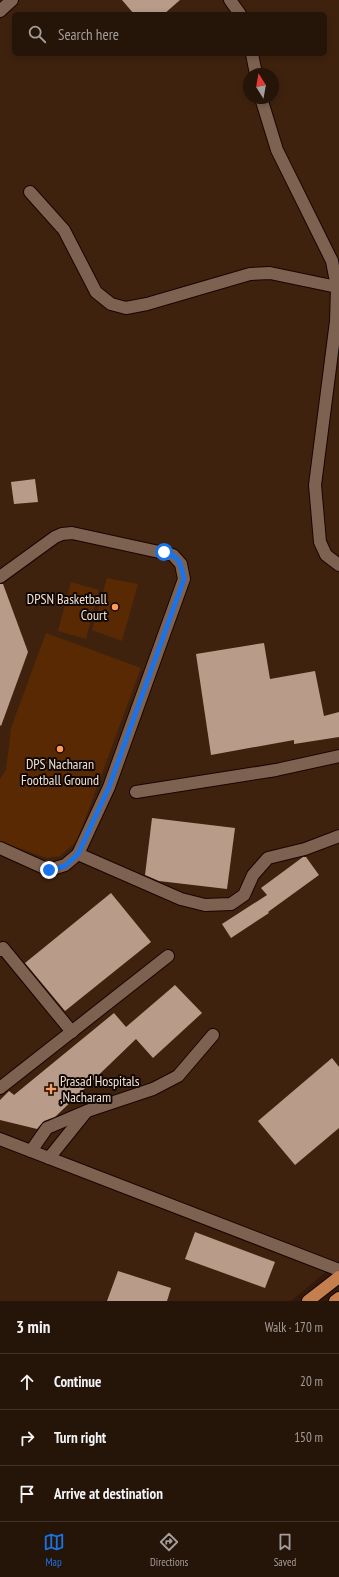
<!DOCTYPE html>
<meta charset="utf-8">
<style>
body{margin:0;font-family:"PT Sans Narrow",sans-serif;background:#2d1d12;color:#f1f3f6}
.compass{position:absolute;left:243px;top:68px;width:36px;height:36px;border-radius:50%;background:#251408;box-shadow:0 2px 6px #0003;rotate:349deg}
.stop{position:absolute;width:12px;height:12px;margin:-9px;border:3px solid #1a73e8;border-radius:50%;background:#fff}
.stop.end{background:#1a73e8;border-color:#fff;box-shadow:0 1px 4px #0008}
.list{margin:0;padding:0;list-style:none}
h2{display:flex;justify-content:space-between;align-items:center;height:52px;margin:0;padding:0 16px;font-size:17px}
h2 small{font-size:13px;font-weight:400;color:#a39e9c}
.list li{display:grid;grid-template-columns:26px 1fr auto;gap:12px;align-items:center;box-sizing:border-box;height:56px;padding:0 16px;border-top:1px solid #423329}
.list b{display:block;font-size:15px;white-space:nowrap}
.list em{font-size:13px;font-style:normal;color:#a39e9c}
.icon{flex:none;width:22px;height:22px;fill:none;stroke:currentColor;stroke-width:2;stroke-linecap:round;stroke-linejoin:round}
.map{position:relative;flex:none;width:339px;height:1301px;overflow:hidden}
.search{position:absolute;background:#251408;box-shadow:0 2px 6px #0003;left:12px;right:12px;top:12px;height:44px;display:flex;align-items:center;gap:10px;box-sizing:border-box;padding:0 14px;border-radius:6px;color:#a39e9c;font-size:15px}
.sheet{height:220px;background:#251408}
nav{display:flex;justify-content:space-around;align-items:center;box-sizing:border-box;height:56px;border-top:1px solid #423329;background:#251408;font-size:11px;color:#a39e9c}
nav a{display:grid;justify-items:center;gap:2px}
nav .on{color:#1a73e8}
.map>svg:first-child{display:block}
.built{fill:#3f220e;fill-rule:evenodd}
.green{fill:#582902}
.building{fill:#b99b89}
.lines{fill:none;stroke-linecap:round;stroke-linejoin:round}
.minor-casing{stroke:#180500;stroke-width:14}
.major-casing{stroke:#180500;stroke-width:14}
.minor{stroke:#7e6251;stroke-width:12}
.major{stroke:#c57e4e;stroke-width:12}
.route{stroke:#1a73e8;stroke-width:5}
.poi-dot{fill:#fe9b58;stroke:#120803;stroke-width:1.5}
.labels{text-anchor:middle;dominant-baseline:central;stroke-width:4;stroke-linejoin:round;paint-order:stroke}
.poi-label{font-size:14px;fill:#f2e2d8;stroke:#120803;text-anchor:end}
</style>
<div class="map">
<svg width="339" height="1301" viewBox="0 0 339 1301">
<rect width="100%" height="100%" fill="#311a0b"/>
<path class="built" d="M0,0H339V1261L291,1301H0ZM14,14H325V54H14ZM249,74H273V98H249Z"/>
<g class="green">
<polygon points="107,578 138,584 122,641 92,630"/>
<polygon points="71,582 99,590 86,639 58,631"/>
<polygon points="46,633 141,668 77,841 60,856 47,858 0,842 0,779 6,770 11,728"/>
</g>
<g class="building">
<polygon points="122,0 180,0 164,14 134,14"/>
<polygon points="35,479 38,502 14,504 11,482"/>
<polygon points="0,584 3,584 28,652 1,726 0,725"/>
<polygon points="264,643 270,679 315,671 324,716 339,712 339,737 294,744 294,740 211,755 196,654"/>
<polygon points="152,818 235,828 227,889 159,881 145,875"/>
<polygon points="303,857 306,857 319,875 268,912 269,913 231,938 222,924 267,895 261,888"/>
<polygon points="111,893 151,942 65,1011 25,963"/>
<polygon points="175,985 202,1013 153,1058 136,1039 55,1117 44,1121 37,1129 0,1120 0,1100 9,1091 14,1095 114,1013 126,1027"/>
<polygon points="332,1058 339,1067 339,1128 295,1165 258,1121"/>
<polygon points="195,1232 275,1262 265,1288 185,1259"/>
<polygon points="118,1271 171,1288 167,1301 107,1301"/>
</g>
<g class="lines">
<defs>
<g id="minor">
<polyline points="230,0 240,14"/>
<polyline points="0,11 12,0"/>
<polyline points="252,54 256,74"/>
<polyline points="261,98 277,150 332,261 337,287 336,321 315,485 320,542 326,555 339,565"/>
<polyline points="30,192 64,230 96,292 111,304 126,308 147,304 250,274 270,273 337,287"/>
<polyline points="0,577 55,537 62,534 72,533 173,555 181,564 184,579 109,787 78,854 65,865 49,870 0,848"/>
<polyline points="136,792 276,770 339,756"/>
<polyline points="78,854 181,899 205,905 231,904 244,895 253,875 268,858 305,849 339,836"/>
<polyline points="0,950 3,948 72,1032"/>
<polyline points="0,1088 168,956"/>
<polyline points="0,1139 339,1270"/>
<polyline points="31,1151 47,1128 87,1111 153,1089 178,1076 213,1035"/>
<polyline points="49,1158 86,1112"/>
</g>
<g id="major">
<polyline points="308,1301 339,1277"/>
<polyline points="335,1301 339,1298"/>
</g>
</defs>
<use href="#minor" class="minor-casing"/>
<use href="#major" class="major-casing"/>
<use href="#minor" class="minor"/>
<use href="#major" class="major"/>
</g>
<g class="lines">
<path class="route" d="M49,870L65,866L78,854L109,787L184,579C181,563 180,557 164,552"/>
</g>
<g class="poi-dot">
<circle cx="115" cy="607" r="4"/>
<circle cx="60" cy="749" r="4"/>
<path d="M49 1083h4v4h4v4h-4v4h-4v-4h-4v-4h4z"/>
</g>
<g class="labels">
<g class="poi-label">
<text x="107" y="599">DPSN Basketball<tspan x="107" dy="16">Court</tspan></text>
<text x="60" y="764" text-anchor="middle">DPS Nacharan<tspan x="60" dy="16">Football Ground</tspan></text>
<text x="60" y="1081" text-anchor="start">Prasad Hospitals<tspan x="60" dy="16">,Nacharam</tspan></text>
</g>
</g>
</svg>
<svg class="compass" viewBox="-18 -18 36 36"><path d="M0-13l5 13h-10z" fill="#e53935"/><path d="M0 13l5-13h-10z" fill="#a39e9c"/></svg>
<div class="stop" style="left:164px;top:552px"></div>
<div class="stop end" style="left:49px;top:870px"></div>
<div class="search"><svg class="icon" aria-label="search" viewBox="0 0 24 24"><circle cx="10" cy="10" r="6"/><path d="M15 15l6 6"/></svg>Search here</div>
</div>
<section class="sheet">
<h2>3 min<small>Walk · 170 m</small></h2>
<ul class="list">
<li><svg class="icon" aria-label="ahead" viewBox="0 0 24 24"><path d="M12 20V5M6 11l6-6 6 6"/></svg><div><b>Continue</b></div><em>20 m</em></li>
<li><svg class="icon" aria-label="right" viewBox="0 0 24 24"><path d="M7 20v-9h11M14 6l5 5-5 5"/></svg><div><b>Turn right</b></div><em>150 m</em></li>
<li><svg class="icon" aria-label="arrive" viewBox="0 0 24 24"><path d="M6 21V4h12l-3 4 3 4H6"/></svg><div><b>Arrive at destination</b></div></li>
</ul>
</section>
<nav>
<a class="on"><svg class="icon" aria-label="map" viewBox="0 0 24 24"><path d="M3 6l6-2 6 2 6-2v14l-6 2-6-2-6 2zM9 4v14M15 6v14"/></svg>Map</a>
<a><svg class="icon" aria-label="directions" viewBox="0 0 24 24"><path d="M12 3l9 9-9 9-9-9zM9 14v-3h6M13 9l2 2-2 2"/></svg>Directions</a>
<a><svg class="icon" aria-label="saved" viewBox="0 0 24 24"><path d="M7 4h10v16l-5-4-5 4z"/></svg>Saved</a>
</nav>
